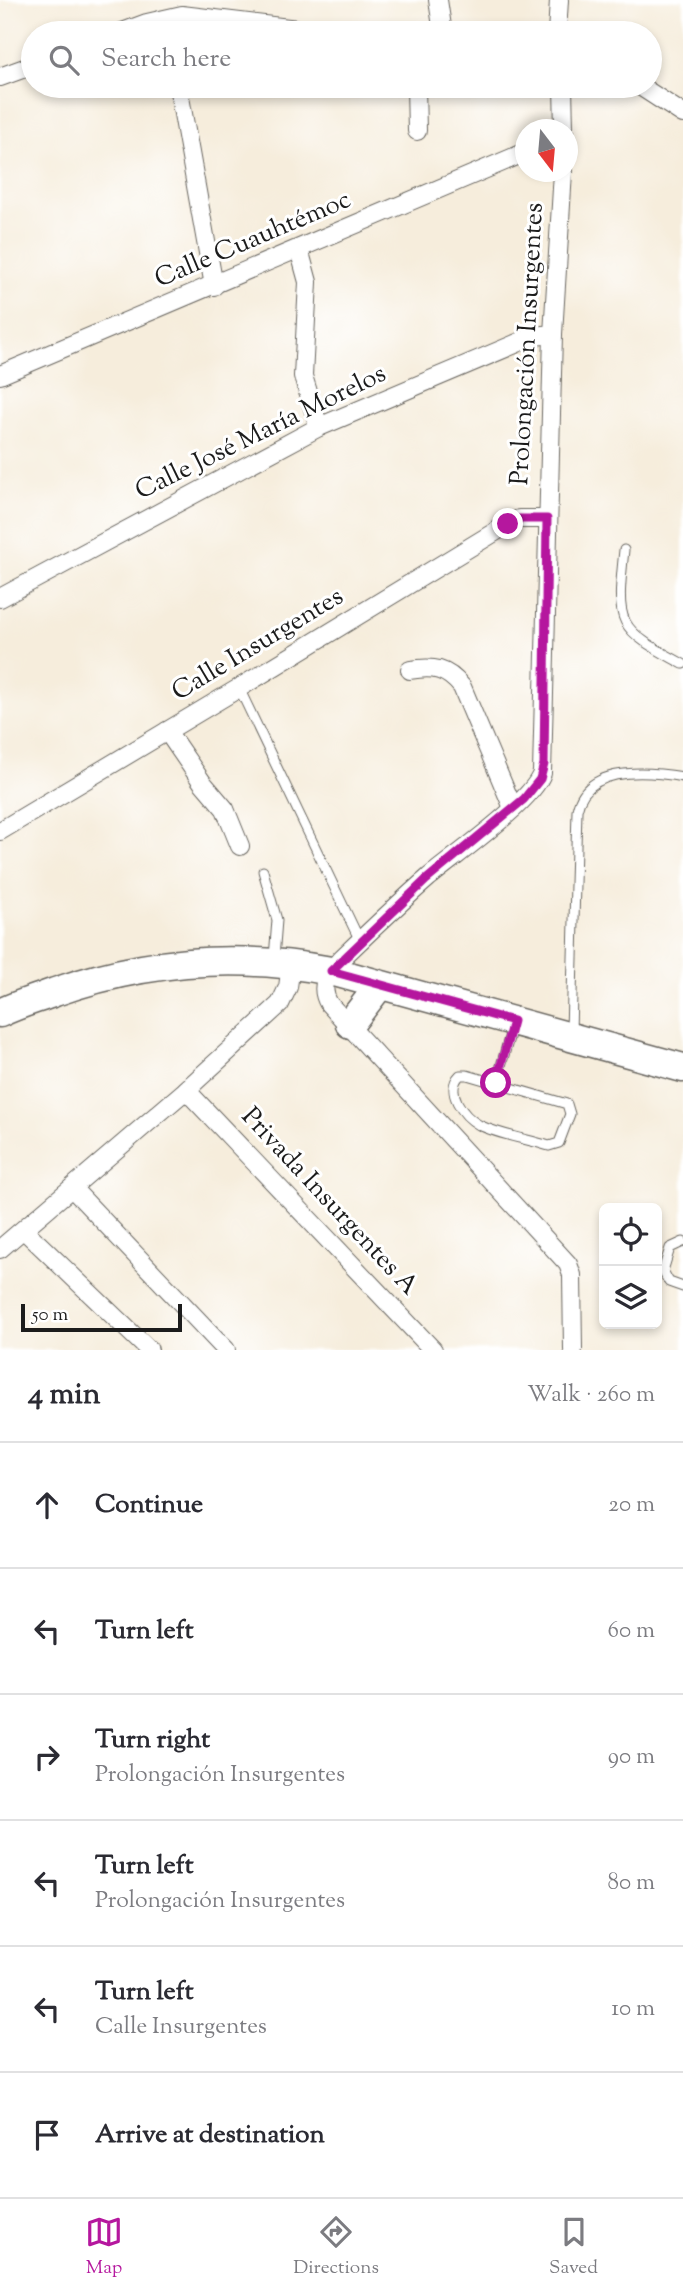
<!DOCTYPE html>
<meta charset="utf-8">
<style>
body{margin:0;font-family:"Sorts Mill Goudy",serif;background:#f2f2f3;color:#2b2b33}
.controls{position:absolute;right:21px;bottom:21px;display:grid;overflow:hidden;border-radius:10px;box-shadow:0 4px 10px #0003}
.controls button{width:63px;height:63px;display:grid;place-items:center;padding:0;border:0;border-bottom:2px solid #e1e1e2;background:#fff;color:#2b2b33;font:35px sans-serif}
.compass{position:absolute;left:515px;top:119px;width:63px;height:63px;border-radius:50%;background:#fff;box-shadow:0 4px 10px #0003;rotate:164deg}
.scale{position:absolute;left:21px;bottom:18px;width:161px;box-sizing:border-box;padding-left:7px;border:4px solid #1c1c1c;border-top:0;font-size:19px;line-height:24px;white-space:nowrap;color:#1c1c1c;-webkit-text-stroke:5px #fff;paint-order:stroke}
.stop{position:absolute;width:21px;height:21px;margin:-16px;border:5px solid #b5179e;border-radius:50%;background:#fff}
.stop.end{background:#b5179e;border-color:#fff;box-shadow:0 2px 7px #0008}
.list{margin:0;padding:0;list-style:none}
h2{display:flex;justify-content:space-between;align-items:center;height:91px;margin:0;padding:0 28px;font-size:30px}
h2 small{font-size:23px;font-weight:400;color:#7c7c81}
.list li{display:grid;grid-template-columns:46px 1fr auto;gap:21px;align-items:center;box-sizing:border-box;height:126px;padding:0 28px;border-top:2px solid #e1e1e2}
.list b{display:block;font-size:26px;white-space:nowrap}
.list p{margin:0;font-size:23px;white-space:nowrap;color:#7c7c81}
.list em{font-size:23px;font-style:normal;color:#7c7c81}
.icon{flex:none;width:38px;height:38px;fill:none;stroke:currentColor;stroke-width:2;stroke-linecap:round;stroke-linejoin:round}
.map{position:relative;flex:none;width:683px;height:1350px;overflow:hidden}
.search{position:absolute;background:#fff;box-shadow:0 4px 10px #0003;left:21px;right:21px;top:21px;height:77px;display:flex;align-items:center;gap:18px;box-sizing:border-box;padding:0 24px;border-radius:38px;color:#7c7c81;font-size:26px}
.sheet{height:847px;background:#fff}
nav{display:flex;justify-content:space-around;align-items:center;box-sizing:border-box;height:98px;border-top:2px solid #e1e1e2;background:#fff;font-size:19px;color:#7c7c81}
nav a{display:grid;justify-items:center;gap:4px}
nav .on{color:#b5179e}
.map>svg:first-child{display:block}
.lines{fill:none;stroke-linecap:round;stroke-linejoin:round}
.service-casing{stroke:#68655f;stroke-width:11}
.minor-casing{stroke:#68655f;stroke-width:20}
.primary-casing{stroke:#68655f;stroke-width:31}
.service{stroke:#fff;stroke-width:9}
.minor{stroke:#fff;stroke-width:18}
.primary{stroke:#fff;stroke-width:28}
.route{stroke:#b5179e;stroke-width:9}
.labels{text-anchor:middle;dominant-baseline:central;stroke-width:6;stroke-linejoin:round;paint-order:stroke}
.street-label{font-size:26px;fill:#1c1c1c;stroke:#fff}
</style>
<div class="map">
<svg width="683" height="1350" viewBox="0 0 683 1350">
<rect width="100%" height="100%" fill="#fff"/>
<filter id="ink" filterUnits="userSpaceOnUse"><feTurbulence type="fractalNoise" baseFrequency=".0143" numOctaves="2"/><feDisplacementMap in="SourceGraphic" scale="14" xChannelSelector="R" yChannelSelector="G"/><feConvolveMatrix kernelMatrix="1 2 1 2 8 2 1 2 1" color-interpolation-filters="sRGB"/></filter>
<filter id="wash" filterUnits="userSpaceOnUse"><feTurbulence type="fractalNoise" baseFrequency=".00686" numOctaves="4" result="noise"/><feDisplacementMap in="SourceGraphic" scale="28" xChannelSelector="R" yChannelSelector="G"/><feGaussianBlur stdDeviation="1.57" result="paint"/><feColorMatrix in="noise" values="0 0 0 0 0 0 0 0 0 0 0 0 0 0 0 0 0 1.4 0 .05"/><feComposite in="paint" operator="in"/></filter>
<g filter="url(#wash)">
<rect width="100%" height="100%" fill="#f6eddc"/>
</g>
<g filter="url(#ink)">
<g class="lines">
<defs>
<g id="service">
<path d="M624,550C616,625 616,628 683,664"/>
<polyline points="239,688 360,941"/>
<polyline points="263,871 277,920 274,958"/>
<path d="M571,1032L577,810C586,765 648,771 683,777"/>
<path d="M460,1075H467L567,1104L570,1114L559,1143L549,1146C527,1139 500,1135 479,1125C463,1116 444,1091 460,1075Z"/>
<polyline points="496,1083 513,1024"/>
<polyline points="683,1242 670,1248 663,1271 669,1282 683,1287"/>
</g>
<g id="minor">
<polyline points="438,0 443,33"/>
<polyline points="120,33 147,23 182,15 331,33"/>
<polyline points="557,33 559,0"/>
<polyline points="0,77 33,65"/>
<polyline points="178,86 214,286"/>
<polyline points="416,86 417,131"/>
<polyline points="563,86 564,130"/>
<polyline points="640,86 683,114"/>
<path d="M563,172L553,334L542,773C532,802 454,856 428,878C398,904 369,932 341,959C328,974 318,985 329,1004L568,1264L572,1275L573,1350"/>
<polyline points="299,249 308,282 303,376 319,427"/>
<polyline points="0,375 526,152"/>
<polyline points="0,598 319,427 534,336 553,334"/>
<path d="M410,670C433,666 447,668 462,687L513,808"/>
<polyline points="167,731 202,782 225,809 240,846"/>
<polyline points="0,831 239,688 508,524 519,519 547,519"/>
<polyline points="186,1090 433,1350"/>
<polyline points="72,1188 226,1350"/>
<polyline points="24,1230 149,1350"/>
<polyline points="0,1249 186,1090 280,1004 288,987 291,965"/>
</g>
<g id="primary">
<path d="M0,1013C18,1004 37,999 55,992C145,960 237,953 331,971L683,1068"/>
<polyline points="350,1024 380,985"/>
</g>
</defs>
<use href="#service" class="service-casing"/>
<use href="#minor" class="minor-casing"/>
<use href="#primary" class="primary-casing"/>
<use href="#service" class="service"/>
<use href="#minor" class="minor"/>
<use href="#primary" class="primary"/>
</g>
</g>
<g class="lines" filter="url(#ink)">
<polyline class="route" points="496,1083 513,1021 331,971 426,880 524,799 540,779 544,764 547,519 519,519 508,524"/>
</g>
<g class="labels">
<g class="street-label">
<text transform="translate(253 240) rotate(-23)">Calle Cuauhtémoc</text>
<text transform="translate(528 344) rotate(-87)">Prolongación Insurgentes</text>
<text transform="translate(261 433) rotate(-26)">Calle José María Morelos</text>
<text transform="translate(258 645) rotate(-31)">Calle Insurgentes</text>
<text transform="translate(329 1202) rotate(47)">Privada Insurgentes A</text>
</g>
</g>
</svg>
<div class="controls">
<button><svg class="icon" aria-label="locate" viewBox="0 0 24 24"><circle cx="12" cy="12" r="6"/><path d="M12 2v4M12 18v4M2 12h4M18 12h4"/></svg></button>
<button><svg class="icon" aria-label="layers" viewBox="0 0 24 24"><path d="M12 4l9 5-9 5-9-5zM3 14l9 5 9-5"/></svg></button>
</div>
<svg class="compass" viewBox="-18 -18 36 36"><path d="M0-13l5 13h-10z" fill="#e53935"/><path d="M0 13l5-13h-10z" fill="#7c7c81"/></svg>
<div class="scale">50 m</div>
<div class="stop" style="left:496px;top:1083px"></div>
<div class="stop end" style="left:508px;top:524px"></div>
<div class="search"><svg class="icon" aria-label="search" viewBox="0 0 24 24"><circle cx="10" cy="10" r="6"/><path d="M15 15l6 6"/></svg>Search here</div>
</div>
<section class="sheet">
<h2>4 min<small>Walk · 260 m</small></h2>
<ul class="list">
<li><svg class="icon" aria-label="ahead" viewBox="0 0 24 24"><path d="M12 20V5M6 11l6-6 6 6"/></svg><div><b>Continue</b></div><em>20 m</em></li>
<li><svg class="icon" aria-label="left" viewBox="0 0 24 24"><path d="M17 20v-9H6M10 6l-5 5 5 5"/></svg><div><b>Turn left</b></div><em>60 m</em></li>
<li><svg class="icon" aria-label="right" viewBox="0 0 24 24"><path d="M7 20v-9h11M14 6l5 5-5 5"/></svg><div><b>Turn right</b><p>Prolongación Insurgentes</p></div><em>90 m</em></li>
<li><svg class="icon" aria-label="left" viewBox="0 0 24 24"><path d="M17 20v-9H6M10 6l-5 5 5 5"/></svg><div><b>Turn left</b><p>Prolongación Insurgentes</p></div><em>80 m</em></li>
<li><svg class="icon" aria-label="left" viewBox="0 0 24 24"><path d="M17 20v-9H6M10 6l-5 5 5 5"/></svg><div><b>Turn left</b><p>Calle Insurgentes</p></div><em>10 m</em></li>
<li><svg class="icon" aria-label="arrive" viewBox="0 0 24 24"><path d="M6 21V4h12l-3 4 3 4H6"/></svg><div><b>Arrive at destination</b></div></li>
</ul>
</section>
<nav>
<a class="on"><svg class="icon" aria-label="map" viewBox="0 0 24 24"><path d="M3 6l6-2 6 2 6-2v14l-6 2-6-2-6 2zM9 4v14M15 6v14"/></svg>Map</a>
<a><svg class="icon" aria-label="directions" viewBox="0 0 24 24"><path d="M12 3l9 9-9 9-9-9zM9 14v-3h6M13 9l2 2-2 2"/></svg>Directions</a>
<a><svg class="icon" aria-label="saved" viewBox="0 0 24 24"><path d="M7 4h10v16l-5-4-5 4z"/></svg>Saved</a>
</nav>
